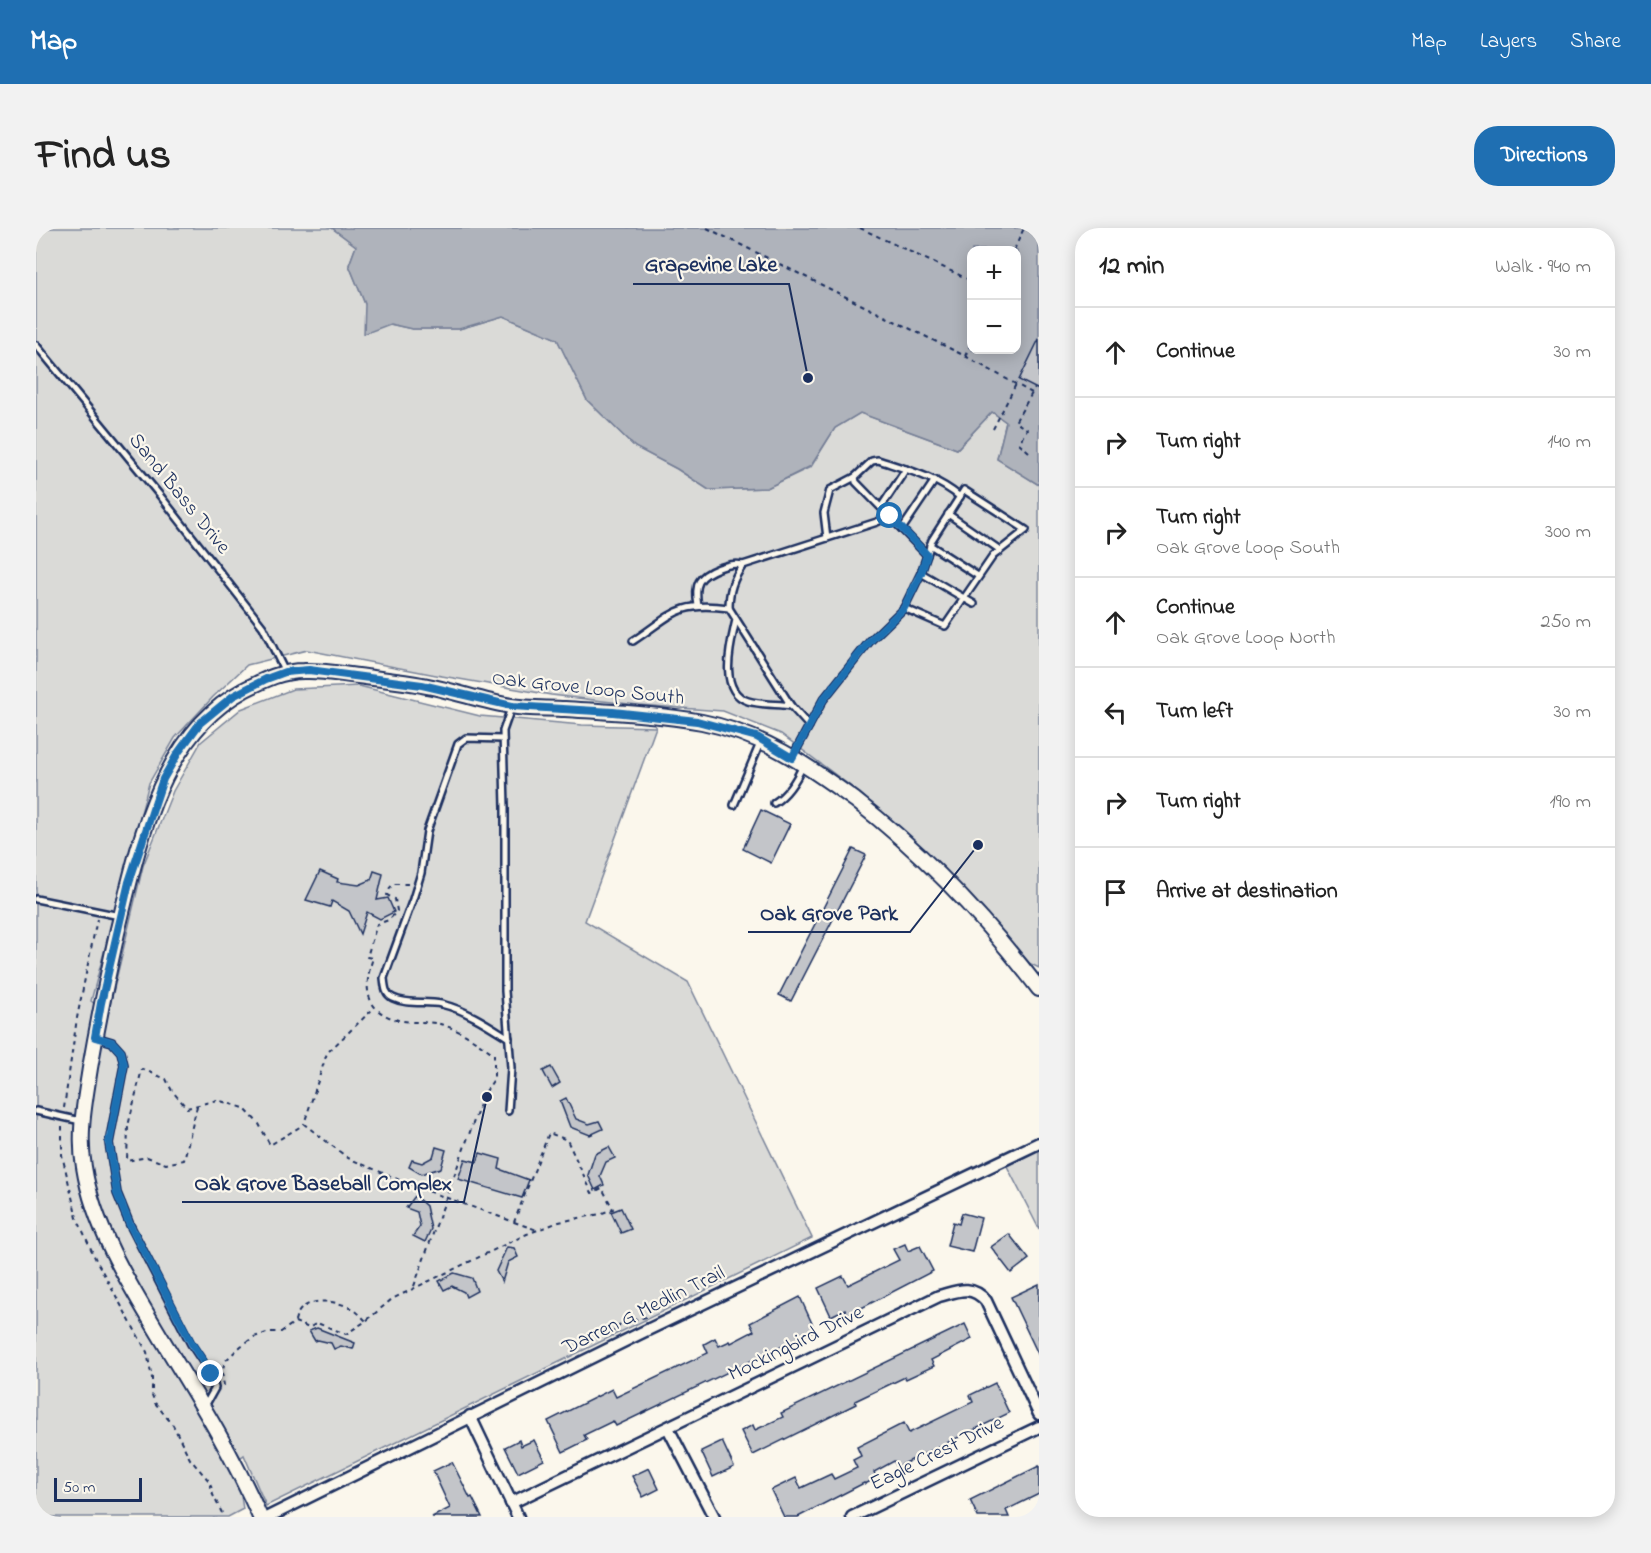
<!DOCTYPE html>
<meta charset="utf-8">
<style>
body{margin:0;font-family:"Indie Flower",sans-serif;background:#f2f2f2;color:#222}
.controls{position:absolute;right:18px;top:18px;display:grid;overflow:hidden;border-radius:12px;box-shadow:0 3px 15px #0003}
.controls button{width:54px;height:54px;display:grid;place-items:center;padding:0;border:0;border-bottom:2px solid #e0e0e0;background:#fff;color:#222;font:30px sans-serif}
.scale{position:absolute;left:18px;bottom:15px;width:88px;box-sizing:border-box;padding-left:6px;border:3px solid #1b2f5e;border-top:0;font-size:16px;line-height:21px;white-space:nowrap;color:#1b2f5e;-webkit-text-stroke:4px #fbf7ec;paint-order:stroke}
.stop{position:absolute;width:18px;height:18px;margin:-14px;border:4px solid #1f6fb2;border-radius:50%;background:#fff}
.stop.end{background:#1f6fb2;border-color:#fff;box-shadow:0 2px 6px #0008}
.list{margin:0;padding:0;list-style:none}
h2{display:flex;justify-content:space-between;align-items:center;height:78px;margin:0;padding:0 24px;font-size:26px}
h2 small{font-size:20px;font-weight:400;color:#767676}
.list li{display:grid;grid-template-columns:39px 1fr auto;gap:18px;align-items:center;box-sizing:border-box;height:90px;padding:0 24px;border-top:2px solid #e0e0e0}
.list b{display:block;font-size:22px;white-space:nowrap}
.list p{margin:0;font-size:20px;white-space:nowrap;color:#767676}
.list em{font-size:20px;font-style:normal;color:#767676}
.icon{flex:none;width:33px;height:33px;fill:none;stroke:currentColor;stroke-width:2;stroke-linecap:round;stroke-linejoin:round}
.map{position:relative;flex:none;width:1003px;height:1289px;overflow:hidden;border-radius:24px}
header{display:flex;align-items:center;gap:36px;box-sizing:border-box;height:84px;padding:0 30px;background:#1f6fb2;color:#fff}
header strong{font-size:28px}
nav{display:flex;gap:33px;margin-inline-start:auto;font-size:21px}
.intro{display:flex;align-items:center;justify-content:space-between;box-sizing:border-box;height:144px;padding:0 36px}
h1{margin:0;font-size:42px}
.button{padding:15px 27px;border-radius:24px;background:#1f6fb2;color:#fff;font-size:21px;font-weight:700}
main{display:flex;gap:36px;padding:0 36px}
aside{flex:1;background:#fff;border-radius:24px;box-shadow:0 3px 15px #0003}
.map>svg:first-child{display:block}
.green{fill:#dadad7;stroke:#7a849a;stroke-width:1.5}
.water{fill:#afb3bb;stroke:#747e96;stroke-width:1.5;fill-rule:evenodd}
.building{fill:#c3c5c9;stroke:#1b2f5e;stroke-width:1.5}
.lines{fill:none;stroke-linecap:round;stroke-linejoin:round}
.service-casing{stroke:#1b2f5e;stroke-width:10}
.minor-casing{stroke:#1b2f5e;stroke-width:15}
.tertiary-casing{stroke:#1b2f5e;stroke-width:18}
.path{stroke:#1b2f5e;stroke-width:2;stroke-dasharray:4.5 4.5;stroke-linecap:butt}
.service{stroke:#fbf7ec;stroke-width:5}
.minor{stroke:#fbf7ec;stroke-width:10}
.tertiary{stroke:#fbf7ec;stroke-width:14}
.route{stroke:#1f6fb2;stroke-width:8}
.labels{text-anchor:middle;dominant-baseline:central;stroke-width:4.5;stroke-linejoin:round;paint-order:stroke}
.street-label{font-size:21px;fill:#1b2f5e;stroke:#fbf7ec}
.leader{fill:none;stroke:#1b2f5e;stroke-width:2}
.callout-dot{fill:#1b2f5e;stroke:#fbf7ec;stroke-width:2}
.callout-label{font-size:22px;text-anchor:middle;font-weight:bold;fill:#1b2f5e;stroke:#fbf7ec;stroke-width:4.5;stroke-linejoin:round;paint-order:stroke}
</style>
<header>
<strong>Map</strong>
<nav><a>Map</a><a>Layers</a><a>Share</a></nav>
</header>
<div class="intro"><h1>Find us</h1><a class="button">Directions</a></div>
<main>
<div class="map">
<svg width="1003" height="1289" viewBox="0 0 1003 1289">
<rect width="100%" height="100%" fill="#fbf7ec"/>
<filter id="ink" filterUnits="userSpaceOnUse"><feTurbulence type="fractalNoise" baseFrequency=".0167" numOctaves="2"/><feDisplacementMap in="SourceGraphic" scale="12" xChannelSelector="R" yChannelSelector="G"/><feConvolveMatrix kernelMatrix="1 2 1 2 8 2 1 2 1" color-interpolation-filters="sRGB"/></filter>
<g filter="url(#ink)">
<g class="green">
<polygon points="0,0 296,0 320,18 313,37 329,76 354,96 376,101 423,101 467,88 521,111 551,172 599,219 641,241 673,262 731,260 775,239 799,200 824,185 921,221 956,184 970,194 961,231 1003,257 1003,740 993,735 935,668 825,566 745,506 687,483 602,477 515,467 400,447 271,422 211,437 177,469 139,510 113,555 55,773 72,786 107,638 137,563 165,514 205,481 257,461 323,458 444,488 546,497 620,499 549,693 652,754 776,1010 230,1278 208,1227 192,1239 204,1262 207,1281 192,1289 0,1289"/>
<polygon points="1003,922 1003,1001 971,938"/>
</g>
<path class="water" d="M296,0H1003V257L961,231L970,194L956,184L921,221L824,185L799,200L775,238L731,260L673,262L641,241L599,219L551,172L521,111L467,88L423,101H376L354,96L328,106L329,76L313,37L320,18ZM936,22H981V122H936Z"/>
<g class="building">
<polygon points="1003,111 1003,162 983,152"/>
<polygon points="725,582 754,596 735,635 707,621"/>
<polygon points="817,621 830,627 755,773 743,767"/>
<polygon points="284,643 302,651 301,654 323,657 335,652 338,643 347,646 341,672 352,670 358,684 344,691 331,684 324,706 313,683 296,673 294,679 270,672"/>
<polygon points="515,839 524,855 516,860 507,843"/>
<polygon points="530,870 540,891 553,896 563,893 567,901 554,907 534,899 524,873"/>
<polygon points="400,919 410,922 405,940 385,946 373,939 376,932 386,935 397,929"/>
<polygon points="573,919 579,930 570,934 564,948 568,957 559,962 552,947 559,926"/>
<polygon points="444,925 465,931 463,941 493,952 486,970 422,951 429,931 441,934"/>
<polygon points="379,968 390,978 395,1001 389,1014 377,1008 384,998 381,984 370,980"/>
<polygon points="585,980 595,1001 585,1005 575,984"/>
<polygon points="926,985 945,990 936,1024 911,1018 917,994 923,996"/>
<polygon points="973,1006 993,1031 975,1045 955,1019"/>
<polygon points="869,1016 872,1023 884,1018 897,1043 812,1087 809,1081 795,1088 782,1060 807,1048 812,1057 863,1032 857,1021"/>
<polygon points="471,1019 478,1020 482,1029 472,1034 466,1054 460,1043"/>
<polygon points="418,1045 436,1050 441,1063 430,1069 428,1064 416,1058 408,1062 403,1053"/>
<polygon points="1003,1056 1003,1128 975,1069"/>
<polygon points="764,1069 779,1102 580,1198 577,1193 548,1207 551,1212 527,1224 512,1193 576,1161 580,1169 672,1125 668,1116 679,1110 683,1118 694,1113 695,1115 718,1103 714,1095"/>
<polygon points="929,1096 936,1111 895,1132 898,1138 870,1151 869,1149 819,1173 820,1176 717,1227 705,1203 717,1197 719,1202 747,1189 745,1185"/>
<polygon points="281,1100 319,1115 317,1121 305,1118 298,1121 295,1115 282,1112 279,1113 273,1103"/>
<polygon points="959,1155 973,1185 861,1239 858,1233 838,1244 841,1250 829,1256 828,1255 762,1289 748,1289 735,1262 760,1250 765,1260 795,1246 798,1251 821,1240 817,1232 825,1228 821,1219 868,1195 873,1205 937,1174 934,1167"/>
<polygon points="483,1212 485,1218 498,1212 508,1232 482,1245 469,1219"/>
<polygon points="686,1213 698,1239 677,1249 665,1223"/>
<polygon points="416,1234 434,1270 436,1269 446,1289 396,1289 414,1280 397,1243"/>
<polygon points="1003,1238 1003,1266 970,1282 973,1289 942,1289 934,1272"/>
<polygon points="613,1240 623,1261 607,1269 596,1248"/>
</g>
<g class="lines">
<defs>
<g id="service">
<polyline points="0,117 126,270 227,399 249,444"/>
<polyline points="845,279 870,241"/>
<polyline points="912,286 964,322"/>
<polyline points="866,301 899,252"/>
<polyline points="791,310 788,285 794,262 819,249"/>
<polyline points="894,317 942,348"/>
<path d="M891,327L820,254L819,249L836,233L842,232C872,242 900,249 924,269"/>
<path d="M662,378C658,356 662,348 683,340C692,337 698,335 707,337"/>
<polyline points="868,380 909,398 957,328 990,302 928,262 896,312 885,345"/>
<path d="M700,392C695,415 681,463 712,473C725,477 742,476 755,478"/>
<path d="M597,413C637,387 640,373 693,380"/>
<path d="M773,498L755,478L693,380C693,363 697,351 707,337L841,294L854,288"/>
<path d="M467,511L430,510L422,516L391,603L385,645L377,671L348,750C349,759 349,766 357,770C371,777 390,773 405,776C430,782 451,796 473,810"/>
<polyline points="757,528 787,472 834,413 868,380 885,345 938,376"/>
<path d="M738,575C752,566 760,553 767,537"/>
<polyline points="698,577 725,513"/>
<polyline points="0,671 84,688"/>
<polyline points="59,809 76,814 85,824 88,837 73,915 81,965 94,997 155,1116 175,1146 179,1160 169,1178"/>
<polyline points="0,883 45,893"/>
<polyline points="472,883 475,840 469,763 469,579 467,503 475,480"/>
</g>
<g id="minor">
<polyline points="434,1188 482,1289"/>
<polyline points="632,1200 678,1289"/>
<path d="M475,1275L903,1068C922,1063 935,1056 950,1073L1003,1186"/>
<polyline points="232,1289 605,1105 1003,915"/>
<polyline points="816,1289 1003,1199"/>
</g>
<path id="tertiary" d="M224,1289C199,1231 165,1175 132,1121C99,1066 58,1003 48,939C42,906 49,873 54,840C62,794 71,750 81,705C102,619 123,508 208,462C228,452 245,443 268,443C286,442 304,446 322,448C343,451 365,453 386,457C416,462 445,473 475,478C492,481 511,480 529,481C574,484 621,486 666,494C726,506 770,536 819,572C890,627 949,690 1003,761"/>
</defs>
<use href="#service" class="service-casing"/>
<use href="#minor" class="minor-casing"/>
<use href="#tertiary" class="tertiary-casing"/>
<g class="path">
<polyline points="671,0 929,128 996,165"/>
<polyline points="824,0 936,53"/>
<polyline points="978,22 988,0"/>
<polyline points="929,128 936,114"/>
<polyline points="957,201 980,156"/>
<polyline points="993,224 983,215 991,201 979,194 999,160"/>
<path d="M372,656H356L351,667L359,671L361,683L353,692L341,696L331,729L337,730C326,762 330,786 367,793C379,795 393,793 404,796C425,802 441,814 458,826V851L447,868L377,1061"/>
<polyline points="161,878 148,932 130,936 111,929 91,933 92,898 106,841 130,851 136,863 151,880 181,872 208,880 223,896 234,917 267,897"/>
<polyline points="28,880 41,790 61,691"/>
<polyline points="26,898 26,927 41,990 60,1032 111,1124 116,1150 116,1167 119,1175 137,1197 154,1231 174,1254 177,1267 188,1289"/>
<polyline points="478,994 501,1002"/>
<path d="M259,1093C264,1068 297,1071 315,1080C321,1083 325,1088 330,1093"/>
<polyline points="575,1106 585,1095 614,1088"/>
<polyline points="188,1158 186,1144 189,1133 205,1118 218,1109 234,1104 245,1104 259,1094 273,1100 281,1095 310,1106 330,1093 356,1071 491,1006 523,994 564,986 577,981 566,960 556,965 531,912 513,905 478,994 375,957 312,930 268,896 291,825 338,780"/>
</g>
<use href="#service" class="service"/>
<use href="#minor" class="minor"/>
<use href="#tertiary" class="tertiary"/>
</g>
</g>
<g class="lines" filter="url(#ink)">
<polyline class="route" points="175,1146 156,1116 94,997 81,965 73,915 88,837 85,824 76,814 59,809 65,775 93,654 127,551 142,525 164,495 197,468 230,451 249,444 273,442 386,457 476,478 577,484 661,493 721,509 756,530 787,472 834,413 868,380 885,345 891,327 854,288"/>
</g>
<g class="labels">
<g class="street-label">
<text transform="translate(143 266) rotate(51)">Sand Bass Drive</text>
<text transform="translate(552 461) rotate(6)">Oak Grove Loop South</text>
<text transform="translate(608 1083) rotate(-26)">Darren G Medlin Trail</text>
<text transform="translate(760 1116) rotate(-26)">Mockingbird Drive</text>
<text transform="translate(901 1226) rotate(-26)">Eagle Crest Drive</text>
</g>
</g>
<path class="leader" d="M772 150L753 56H597M942 617L874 704H712M451 869L428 974H146"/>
<g class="callout-dot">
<circle cx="772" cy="150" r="6"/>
<circle cx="942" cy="617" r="6"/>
<circle cx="451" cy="869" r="6"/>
</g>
<g class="callout-label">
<text x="675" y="43">Grapevine Lake</text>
<text x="793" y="692">Oak Grove Park</text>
<text x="287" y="962">Oak Grove Baseball Complex</text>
</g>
</svg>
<div class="controls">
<button>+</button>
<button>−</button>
</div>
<div class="scale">50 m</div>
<div class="stop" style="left:854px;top:288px"></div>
<div class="stop end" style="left:175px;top:1146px"></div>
</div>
<aside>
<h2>12 min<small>Walk · 940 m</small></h2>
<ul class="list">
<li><svg class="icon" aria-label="ahead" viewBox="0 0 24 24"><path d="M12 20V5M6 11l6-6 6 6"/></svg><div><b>Continue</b></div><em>30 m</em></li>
<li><svg class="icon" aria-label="right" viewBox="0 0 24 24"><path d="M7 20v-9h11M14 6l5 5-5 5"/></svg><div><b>Turn right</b></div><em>140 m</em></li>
<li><svg class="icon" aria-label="right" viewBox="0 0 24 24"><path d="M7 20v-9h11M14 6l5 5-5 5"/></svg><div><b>Turn right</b><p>Oak Grove Loop South</p></div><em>300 m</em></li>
<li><svg class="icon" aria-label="ahead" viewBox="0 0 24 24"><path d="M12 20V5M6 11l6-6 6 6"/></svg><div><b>Continue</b><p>Oak Grove Loop North</p></div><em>250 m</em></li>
<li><svg class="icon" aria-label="left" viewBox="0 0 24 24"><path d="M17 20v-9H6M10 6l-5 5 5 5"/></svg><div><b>Turn left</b></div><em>30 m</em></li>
<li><svg class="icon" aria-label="right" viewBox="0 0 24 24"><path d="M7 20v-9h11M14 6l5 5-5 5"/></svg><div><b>Turn right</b></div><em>190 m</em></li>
<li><svg class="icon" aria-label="arrive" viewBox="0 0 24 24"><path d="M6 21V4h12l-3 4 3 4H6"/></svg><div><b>Arrive at destination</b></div></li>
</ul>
</aside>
</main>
